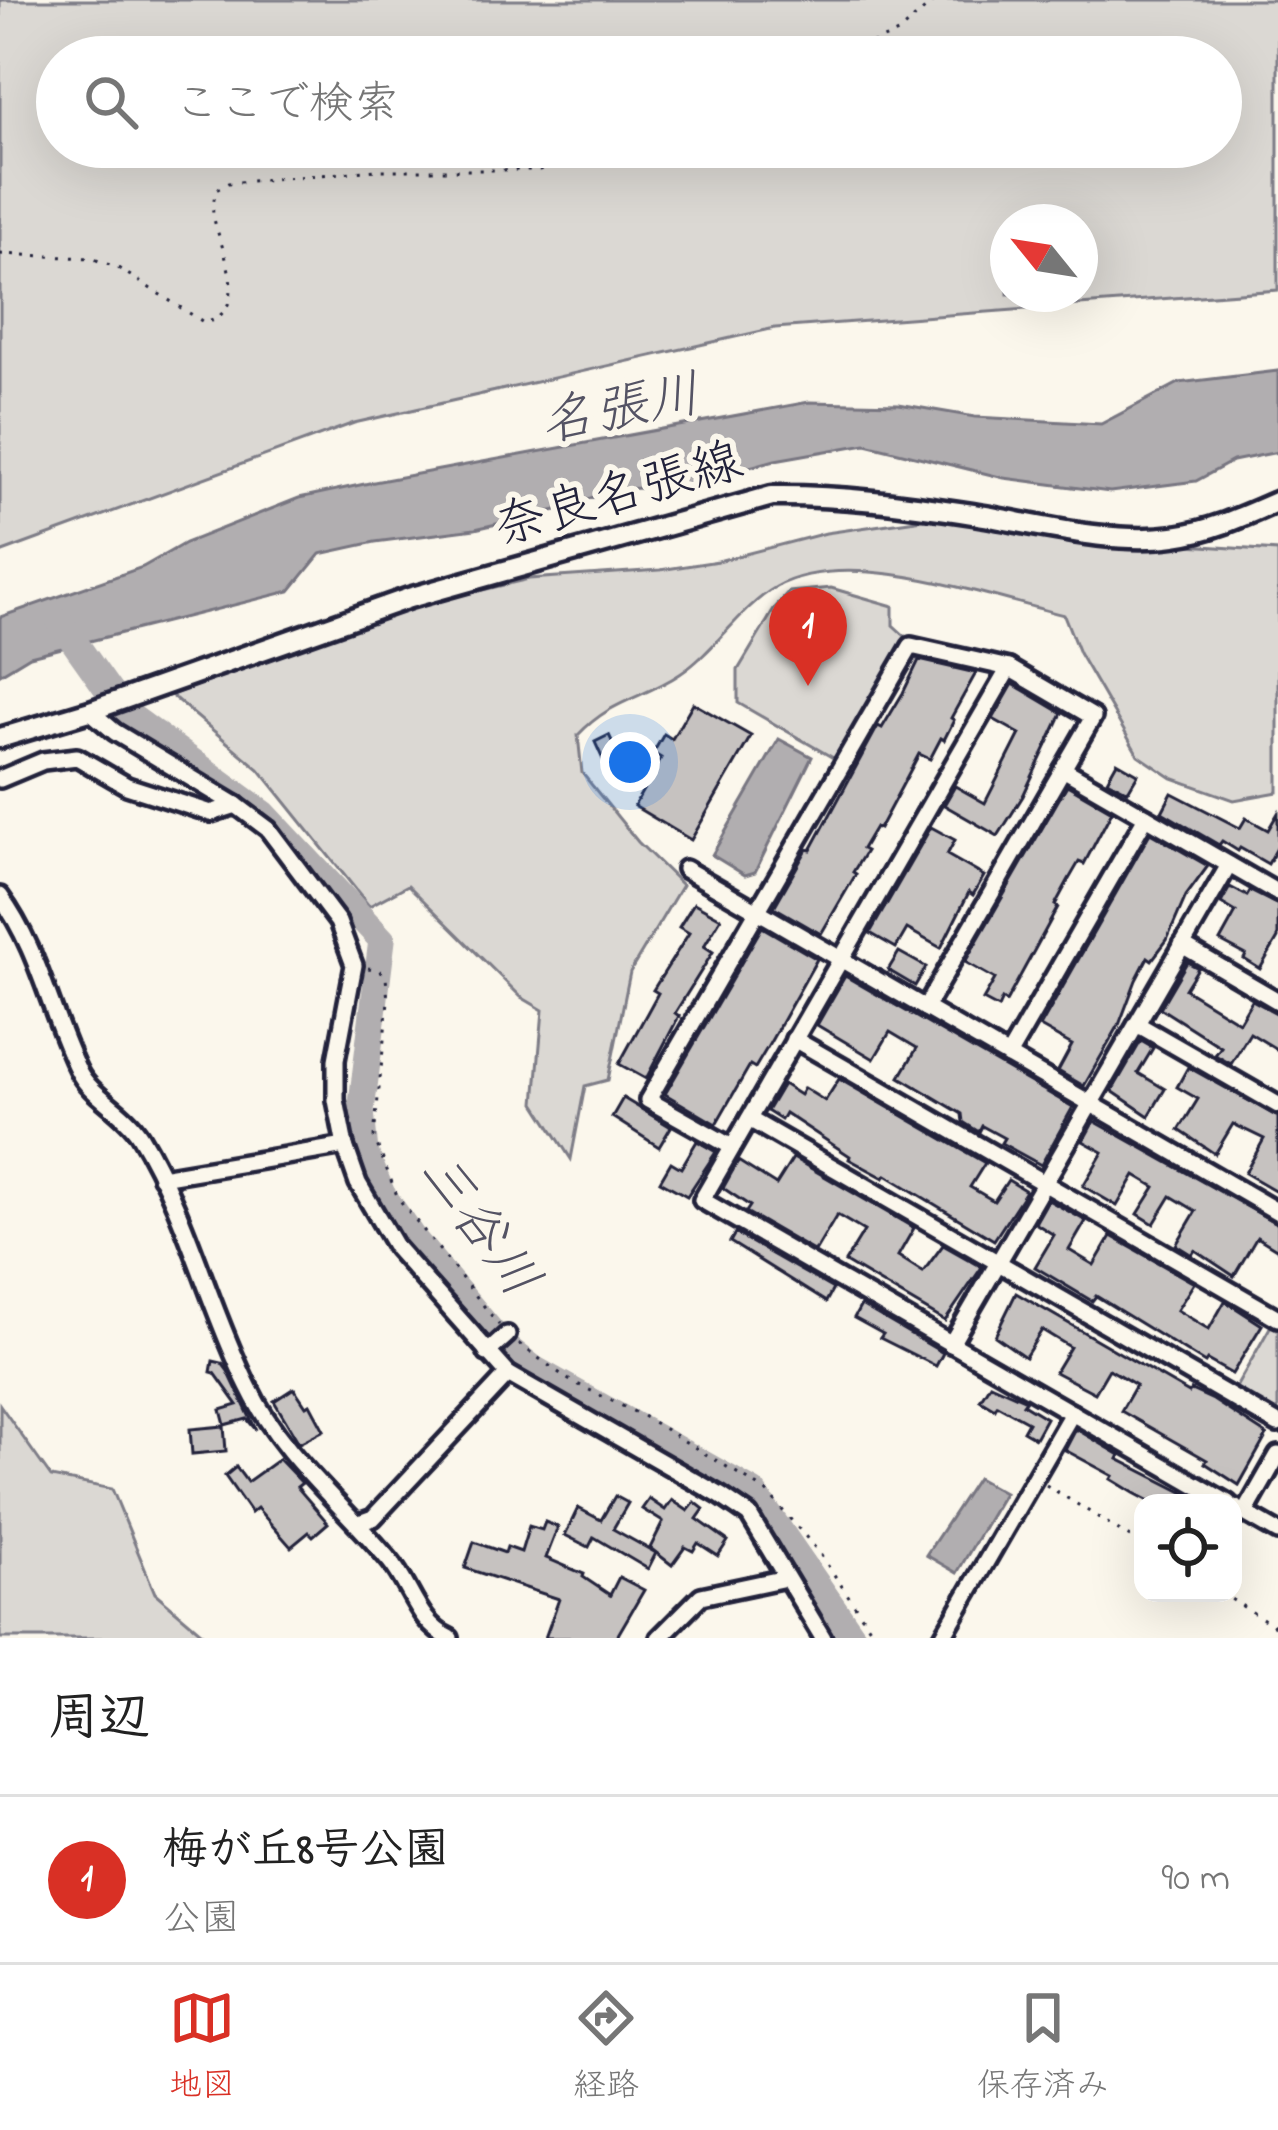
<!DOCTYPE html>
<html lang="ja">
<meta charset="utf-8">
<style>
body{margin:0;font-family:"Indie Flower","Klee One",sans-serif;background:#f2f2f2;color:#222}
.controls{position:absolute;right:36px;bottom:36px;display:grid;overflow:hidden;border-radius:24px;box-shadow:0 12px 48px #0002}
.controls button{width:108px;height:108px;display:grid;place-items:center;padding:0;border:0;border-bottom:3px solid #e0e0e0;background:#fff;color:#222;font:60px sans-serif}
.compass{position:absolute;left:990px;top:204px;width:108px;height:108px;border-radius:50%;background:#fff;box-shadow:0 12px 48px #0002;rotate:300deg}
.you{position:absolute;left:630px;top:762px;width:42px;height:42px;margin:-30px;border:9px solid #fff;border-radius:50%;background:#1a73e8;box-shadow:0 0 0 18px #1a73e833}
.badge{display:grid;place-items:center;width:78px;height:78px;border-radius:50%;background:#d93025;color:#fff;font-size:39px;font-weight:700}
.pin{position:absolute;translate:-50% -99px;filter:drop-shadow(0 3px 6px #0008)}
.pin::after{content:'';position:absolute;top:63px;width:42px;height:36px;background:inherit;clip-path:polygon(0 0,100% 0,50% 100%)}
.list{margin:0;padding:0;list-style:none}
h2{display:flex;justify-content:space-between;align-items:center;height:156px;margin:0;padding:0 48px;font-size:51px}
h2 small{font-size:39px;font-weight:400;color:#767676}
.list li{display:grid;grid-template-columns:78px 1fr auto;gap:36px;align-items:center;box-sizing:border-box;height:168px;padding:0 48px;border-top:3px solid #e0e0e0}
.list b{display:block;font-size:45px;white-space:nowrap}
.list p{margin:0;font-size:39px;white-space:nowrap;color:#767676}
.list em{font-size:39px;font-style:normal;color:#767676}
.icon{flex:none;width:66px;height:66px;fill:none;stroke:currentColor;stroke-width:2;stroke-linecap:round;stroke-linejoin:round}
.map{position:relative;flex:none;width:1278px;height:1638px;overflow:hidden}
.search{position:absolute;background:#fff;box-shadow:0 12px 48px #0002;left:36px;right:36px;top:36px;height:132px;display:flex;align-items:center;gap:30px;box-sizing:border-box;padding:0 42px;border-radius:66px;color:#767676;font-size:45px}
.sheet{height:324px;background:#fff}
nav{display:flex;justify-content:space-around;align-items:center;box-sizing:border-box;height:168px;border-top:3px solid #e0e0e0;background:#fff;font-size:33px;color:#767676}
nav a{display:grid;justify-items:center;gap:6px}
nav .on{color:#d93025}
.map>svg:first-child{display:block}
.green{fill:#dbd8d3;stroke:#7e7d87;stroke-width:3;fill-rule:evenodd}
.water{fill:#b1aeb0;stroke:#787681;stroke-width:3}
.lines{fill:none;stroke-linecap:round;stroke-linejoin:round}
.river{stroke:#b1aeb0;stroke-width:27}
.building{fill:#c6c2c0;stroke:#22223b;stroke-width:3}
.minor-casing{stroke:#22223b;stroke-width:24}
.major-casing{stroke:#22223b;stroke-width:27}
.path{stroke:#22223b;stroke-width:3;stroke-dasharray:3 9;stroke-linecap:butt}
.minor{stroke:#fbf7ec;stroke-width:15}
.major{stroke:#fbf7ec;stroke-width:18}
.labels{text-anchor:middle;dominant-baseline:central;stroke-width:12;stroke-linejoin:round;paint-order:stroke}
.street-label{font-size:51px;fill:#22223b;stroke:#fbf7ec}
.water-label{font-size:54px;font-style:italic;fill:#545364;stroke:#fbf7ec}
</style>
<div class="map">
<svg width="1278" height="1638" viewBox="0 0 1278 1638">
<rect width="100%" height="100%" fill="#fbf7ec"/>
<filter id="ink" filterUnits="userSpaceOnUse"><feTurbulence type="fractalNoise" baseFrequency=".00833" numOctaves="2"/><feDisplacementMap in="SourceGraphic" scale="24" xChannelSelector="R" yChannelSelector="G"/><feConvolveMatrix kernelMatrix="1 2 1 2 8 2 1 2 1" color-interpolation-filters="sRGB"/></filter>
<g filter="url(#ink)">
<g class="green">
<path d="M0,0H1278V290L775,328L354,423L0,553ZM1221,57V147H57V57ZM1080,222V294H1008V222Z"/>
<path d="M937,517L1125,541L1278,551V792L1234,800L1172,778L1138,755L1079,653L1064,615C986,596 849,546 776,587C741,607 714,652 680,674C642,699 612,699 578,735L582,773L638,842L682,885L630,972L608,1080L585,1086L571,1159L535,1103L543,1010L521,997L408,885L369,906L259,769L171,695L406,608L529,579L660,570L718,561L826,533Z"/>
<polygon points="831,588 893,606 893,625 906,637 835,759 738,703 738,670 775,608 789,592"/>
<polygon points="1273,1322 1278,1325 1278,1417 1234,1391"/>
<polygon points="0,1405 51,1477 112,1489 155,1593 208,1638 0,1638"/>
</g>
<g class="water">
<polygon points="1278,371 1278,452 1233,461 1196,481 1110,492 1004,478 866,444 775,460 678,487 615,489 561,509 475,529 375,542 320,554 290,591 30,656 0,674 0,617 143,567 185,543 299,498 374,482 809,402 899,404 975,417 1101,424 1179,383"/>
<polygon points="779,739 812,757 755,872 745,875 712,855"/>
<polygon points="977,1478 1004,1493 957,1573 926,1555"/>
</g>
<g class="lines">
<polyline class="river" points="60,622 123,711 264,814 382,940 361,1111 365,1152 382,1194 412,1237 501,1343 534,1369 753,1492 854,1638"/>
</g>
<g class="building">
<polygon points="919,660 976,673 951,718 954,720 944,740 941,738 930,759 919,754 879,829 875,827 862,849 866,851 853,872 856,874 821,934 774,907 807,849 811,850 878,726 882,728 903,693"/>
<polygon points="1013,684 1062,713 1023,796 998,836 944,805 955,786 985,803 1020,734 993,719"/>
<polygon points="693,703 751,736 691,840 634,806 661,758 653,753 664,734 672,739"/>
<polygon points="609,735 625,768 610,775 595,742"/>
<polygon points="1117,762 1138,774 1128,791 1107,780"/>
<polygon points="1067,785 1112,811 1084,864 1079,862 1068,881 1055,905 1058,907 1006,1002 1002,999 998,1008 983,1000 995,979 965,962"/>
<polygon points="1172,793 1240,828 1246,818 1268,830 1278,813 1278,846 1268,864 1240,848 1238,851 1222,841 1219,845 1162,812"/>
<polygon points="931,827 955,840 947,855 984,876 973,895 969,892 941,948 907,929 896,948 870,933"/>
<polygon points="1150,833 1208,866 1186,896 1167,940 1152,960 1148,957 1136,980 1119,1025 1084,1086 1058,1071 1072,1045 1040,1027"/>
<polygon points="1230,887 1247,896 1250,891 1278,905 1278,938 1260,969 1244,959 1246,955 1220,941 1236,912 1221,903"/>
<polygon points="694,903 721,918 704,946 713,952 675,1013 679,1016 646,1079 619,1064 658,993 653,990 689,933 679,927"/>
<polygon points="762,927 817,959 767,1048 755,1068 750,1065 716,1124 665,1094"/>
<polygon points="899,952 926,967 915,986 888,970"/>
<polygon points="1187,962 1198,968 1185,989 1239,1022 1252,1000 1278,1014 1278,1050 1250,1033 1231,1064 1215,1055 1221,1047 1160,1008"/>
<polygon points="845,976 1073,1107 1041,1165 1001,1143 1004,1138 982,1126 979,1132 963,1122 962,1114 900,1077 917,1048 890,1032 874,1059 817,1025"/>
<polygon points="1141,1041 1153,1048 1138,1073 1165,1089 1149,1116 1112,1091"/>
<polygon points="1188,1067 1278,1117 1278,1192 1245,1173 1264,1139 1233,1124 1215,1154 1179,1130 1198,1099 1177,1087"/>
<polygon points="839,1079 985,1163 970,1187 994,1201 1008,1180 1026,1191 994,1240 886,1175 884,1178 849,1159 850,1156 785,1113 781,1120 767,1111 783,1084 800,1095 804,1088 825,1101"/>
<polygon points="623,1098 671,1127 659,1147 612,1117"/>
<polygon points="1094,1121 1278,1224 1278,1250 1257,1237 1234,1276 1195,1250 1192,1255 1176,1245 1196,1211 1171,1196 1154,1224 1138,1214 1155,1187 1135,1175 1117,1206 1083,1186 1103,1152 1083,1141"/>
<polygon points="697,1141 716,1152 687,1196 660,1181 671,1162 681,1168"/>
<polygon points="793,1158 914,1228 898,1256 923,1272 943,1245 982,1267 945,1321 845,1262 864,1231 837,1215 815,1252 746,1212 750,1206 723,1188 738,1161 776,1185"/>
<polygon points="1048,1200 1086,1221 1069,1250 1094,1265 1111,1236 1194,1283 1177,1310 1205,1327 1209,1329 1225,1301 1262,1325 1232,1374 1207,1360 1205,1363 1096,1296 1092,1301 1035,1267 1054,1235 1035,1223"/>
<polygon points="735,1233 833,1289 826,1302 730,1242"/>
<polygon points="1016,1293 1189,1393 1191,1390 1213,1400 1267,1435 1239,1485 1205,1463 1207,1460 1121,1411 1136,1385 1109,1369 1095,1393 1055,1372 1070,1347 1042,1330 1025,1357 995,1336"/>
<polygon points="861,1305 943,1353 936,1366 880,1338 883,1334 854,1318"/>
<polygon points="213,1361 222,1363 228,1371 256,1430 247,1419 225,1425 221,1410 238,1405 215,1373 211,1372"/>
<polygon points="990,1384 1026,1400 1023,1404 1046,1418 1035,1438 1023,1431 1028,1422 997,1405 995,1409 980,1400"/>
<polygon points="294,1388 306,1406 310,1404 324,1430 299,1443 274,1401"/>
<polygon points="224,1426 226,1451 192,1454 190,1429"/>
<polygon points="1076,1429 1120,1455 1118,1459 1204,1503 1153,1503 1134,1493 1111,1479 1113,1476 1065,1450"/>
<polygon points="279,1459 302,1483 297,1487 328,1523 313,1536 309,1532 291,1547 257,1508 251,1513 225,1476 236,1467 247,1482"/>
<polygon points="615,1496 628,1503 613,1529 656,1553 648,1569 594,1537 589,1547 565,1535 578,1508 601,1520"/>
<polygon points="649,1499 665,1510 672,1500 688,1511 695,1502 704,1509 697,1519 728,1541 718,1556 698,1543 693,1551 685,1547 672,1565 650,1548 663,1522 642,1509"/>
<polygon points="545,1522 558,1527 546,1558 584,1574 583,1577 610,1595 619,1577 644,1590 616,1638 545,1638 559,1599 465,1568 474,1542 505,1553 507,1547 521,1552 529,1526 542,1530"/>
</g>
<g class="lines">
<defs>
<g id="minor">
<polyline points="1009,668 702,1200 1228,1503"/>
<polyline points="90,711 115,732 236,805 268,829 338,922 354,965 336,1060 336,1100 345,1146 358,1183 396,1248 508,1374 721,1496 749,1515 823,1638"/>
<polyline points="1063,769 1278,893"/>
<polyline points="0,779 43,761 77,757 127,786 211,813 236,805"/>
<polyline points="685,869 1278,1212"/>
<path d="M0,896C39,949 50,1013 78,1070C90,1096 124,1110 140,1136C187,1214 208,1305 248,1386C282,1457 341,1502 390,1561C411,1586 418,1624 450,1638"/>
<polyline points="1182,945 1278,1001"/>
<polyline points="1137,1024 1278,1105"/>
<polyline points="794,1039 1278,1318"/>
<polyline points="1008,1056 1146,817"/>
<polyline points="749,1119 1278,1424"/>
<polyline points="732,1147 648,1100 911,646 1009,668 1093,717 925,1008"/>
<polyline points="161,1177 345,1146"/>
<polyline points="951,1344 1229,865"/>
<polyline points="487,1353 507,1335"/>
<polyline points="1236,1508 1278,1532"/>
<polyline points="1245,1513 1278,1455"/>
<polyline points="359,1523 373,1518 508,1374"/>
<polyline points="659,1638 701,1596 786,1578"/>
<polyline points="942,1638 1072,1413"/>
</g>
<path id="major" d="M0,738L90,711L409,598L772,496C839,495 907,504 973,514C1036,524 1111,545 1174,536C1211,531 1244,516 1278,501"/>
</defs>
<use href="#minor" class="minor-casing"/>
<use href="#major" class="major-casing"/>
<g class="path">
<polyline points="839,57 898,33 935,0"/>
<path d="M0,254L91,258L118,268L205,323C253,309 221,250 214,219C211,209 214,200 216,190L228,183L376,170H539L609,147"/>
<polyline points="368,968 379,970 386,977 388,1001 374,1137 398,1198 499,1325"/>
<polyline points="519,1344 569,1380 643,1416 765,1490 818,1551 877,1638"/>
<polyline points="1046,1485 1143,1545"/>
<polyline points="1221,1593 1278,1628"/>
</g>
<use href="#minor" class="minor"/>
<use href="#major" class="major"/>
</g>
</g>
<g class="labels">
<g class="street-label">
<text transform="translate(619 497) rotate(-16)">奈良名張線</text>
</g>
<g class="water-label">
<text transform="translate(621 412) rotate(-11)">名張川</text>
<text transform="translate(477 1227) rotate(54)">三谷川</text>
</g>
</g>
</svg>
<div class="controls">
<button><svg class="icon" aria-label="locate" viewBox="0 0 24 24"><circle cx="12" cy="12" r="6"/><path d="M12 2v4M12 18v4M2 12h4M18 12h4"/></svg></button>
</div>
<svg class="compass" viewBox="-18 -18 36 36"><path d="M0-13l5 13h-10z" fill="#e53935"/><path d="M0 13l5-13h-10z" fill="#767676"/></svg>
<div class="you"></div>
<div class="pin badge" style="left:808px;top:686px">1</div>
<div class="search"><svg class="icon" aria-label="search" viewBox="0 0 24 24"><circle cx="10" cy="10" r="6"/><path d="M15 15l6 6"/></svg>ここで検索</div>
</div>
<section class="sheet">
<h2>周辺<small></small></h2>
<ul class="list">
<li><span class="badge">1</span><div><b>梅が丘8号公園</b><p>公園</p></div><em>90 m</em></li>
</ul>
</section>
<nav>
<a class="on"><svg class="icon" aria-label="map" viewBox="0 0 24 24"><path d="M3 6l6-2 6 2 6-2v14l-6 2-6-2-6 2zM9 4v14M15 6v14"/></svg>地図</a>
<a><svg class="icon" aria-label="directions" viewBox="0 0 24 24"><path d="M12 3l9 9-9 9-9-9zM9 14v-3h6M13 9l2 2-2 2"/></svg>経路</a>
<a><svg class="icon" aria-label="saved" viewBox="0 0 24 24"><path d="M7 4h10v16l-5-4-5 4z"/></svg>保存済み</a>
</nav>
